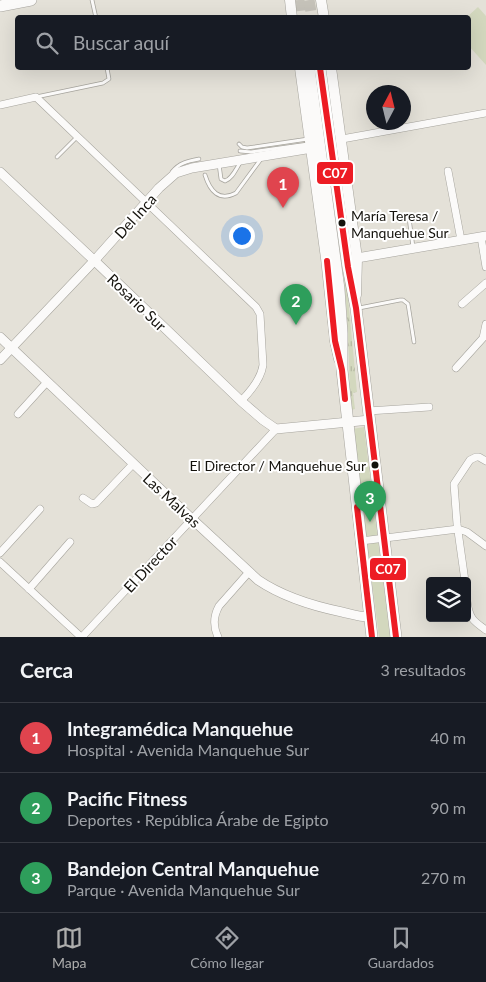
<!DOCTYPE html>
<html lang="es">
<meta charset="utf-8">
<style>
body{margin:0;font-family:Lato,sans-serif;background:#20242c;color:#f1f3f6}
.controls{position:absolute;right:15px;bottom:15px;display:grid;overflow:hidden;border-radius:5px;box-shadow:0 5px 20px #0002}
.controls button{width:45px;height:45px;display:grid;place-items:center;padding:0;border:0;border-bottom:1px solid #363941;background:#171b24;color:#f1f3f6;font:25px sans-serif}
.compass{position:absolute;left:366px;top:85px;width:45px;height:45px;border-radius:50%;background:#171b24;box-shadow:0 5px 20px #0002;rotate:7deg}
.you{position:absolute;left:241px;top:235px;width:18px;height:18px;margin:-12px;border:4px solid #fff;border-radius:50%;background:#1a73e8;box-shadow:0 0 0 8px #1a73e833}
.badge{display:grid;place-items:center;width:32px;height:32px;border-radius:50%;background:#aeaead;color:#fff;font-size:16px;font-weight:700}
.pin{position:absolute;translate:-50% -41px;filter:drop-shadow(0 1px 2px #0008)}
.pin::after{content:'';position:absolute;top:26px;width:18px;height:15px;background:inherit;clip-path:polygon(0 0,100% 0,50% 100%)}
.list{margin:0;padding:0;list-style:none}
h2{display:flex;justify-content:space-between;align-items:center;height:65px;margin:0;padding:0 20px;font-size:21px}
h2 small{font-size:16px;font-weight:400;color:#9ea1a6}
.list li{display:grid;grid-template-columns:32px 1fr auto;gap:15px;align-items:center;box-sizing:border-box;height:70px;padding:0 20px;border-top:1px solid #363941}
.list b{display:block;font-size:19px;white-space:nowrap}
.list p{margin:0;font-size:16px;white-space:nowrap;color:#9ea1a6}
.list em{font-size:16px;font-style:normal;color:#9ea1a6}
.icon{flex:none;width:28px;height:28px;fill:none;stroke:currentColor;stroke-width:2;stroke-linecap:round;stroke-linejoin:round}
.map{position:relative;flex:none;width:486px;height:637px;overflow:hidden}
.search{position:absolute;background:#171b24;box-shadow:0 5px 20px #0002;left:15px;right:15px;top:15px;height:55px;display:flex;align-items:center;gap:12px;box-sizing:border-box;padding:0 18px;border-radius:5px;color:#9ea1a6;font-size:19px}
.sheet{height:275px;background:#171b24}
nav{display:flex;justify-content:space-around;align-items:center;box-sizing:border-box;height:70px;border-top:1px solid #363941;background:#171b24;font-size:14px;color:#9ea1a6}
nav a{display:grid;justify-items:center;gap:2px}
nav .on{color:#aeaead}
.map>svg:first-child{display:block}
.grass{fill:url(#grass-tufts)}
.park{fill:#d3d8be}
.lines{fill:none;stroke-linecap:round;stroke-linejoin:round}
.primary-tunnel{stroke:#c5c2b9;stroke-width:11;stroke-dasharray:11 5.5;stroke-linecap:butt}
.service-casing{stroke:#a6a49d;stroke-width:4.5}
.minor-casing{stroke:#a6a49d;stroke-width:8}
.tertiary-casing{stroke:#a6a49d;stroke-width:10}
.secondary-casing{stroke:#a6a49d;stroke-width:11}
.primary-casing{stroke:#a6a49d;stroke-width:12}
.service{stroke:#fbfaf9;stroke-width:3}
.minor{stroke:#fbfaf9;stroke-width:7}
.tertiary{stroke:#fbfaf9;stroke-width:9}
.secondary{stroke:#fbfaf9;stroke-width:10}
.primary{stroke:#fbfaf9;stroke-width:11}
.bus-1-casing{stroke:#fff;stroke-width:10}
.bus-1{stroke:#ed1c24;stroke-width:6}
.bus-dot{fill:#14120c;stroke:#fff;stroke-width:2}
.labels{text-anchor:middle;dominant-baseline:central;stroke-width:4;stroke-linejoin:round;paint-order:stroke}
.bus-label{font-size:14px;fill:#14120c;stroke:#fff;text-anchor:start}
.street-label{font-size:15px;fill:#14120c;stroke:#fff}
.line-badge{stroke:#fff;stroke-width:2}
.badge-label{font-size:14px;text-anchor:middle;font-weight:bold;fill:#fff}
</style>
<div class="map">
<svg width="486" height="637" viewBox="0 0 486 637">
<defs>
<pattern id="grass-tufts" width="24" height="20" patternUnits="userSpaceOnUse" patternTransform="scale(1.25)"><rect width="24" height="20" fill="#d3d8be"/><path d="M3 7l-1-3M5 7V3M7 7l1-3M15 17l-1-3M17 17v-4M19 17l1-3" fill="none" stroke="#b4b8a2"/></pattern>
</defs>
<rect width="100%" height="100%" fill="#e4e1d8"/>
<polygon class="grass" points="344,276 346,276 357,392 353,393 355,409 351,410 347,317"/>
<g class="park">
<polygon points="478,7 486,16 486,65 469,46 468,18 467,17"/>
<polygon points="364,427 390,637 379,637 352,429"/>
</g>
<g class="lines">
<g class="primary-tunnel">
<polyline points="299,0 301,18"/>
<polyline points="309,0 312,18"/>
</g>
<defs>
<g id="service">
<polyline points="92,0 96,18"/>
<polyline points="36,97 103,83 109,79 107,68"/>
<polyline points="239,144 242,147 247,148 308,139"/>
<polyline points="240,151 251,152 308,144"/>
<polyline points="57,157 77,137"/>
<path d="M219,164L221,179L225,181C232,179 236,169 240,163"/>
<path d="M172,172C179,163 188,161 199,159"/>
<path d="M205,175C210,191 219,202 236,193L261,159"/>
<polyline points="409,218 413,247"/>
<polyline points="359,308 400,300 403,300 408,304 414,342"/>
</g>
<g id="minor">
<path d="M0,105L36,97L256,307L260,314L263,365C261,379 251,391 241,401"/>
<polyline points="342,139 486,113"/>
<polyline points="448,171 461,240"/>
<polyline points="481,237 486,267"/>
<polyline points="462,304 486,283"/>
<polyline points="456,368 483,338 486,324"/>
<polyline points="368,411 429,407"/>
<polyline points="18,414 47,382"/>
<polyline points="83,498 92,504 96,503 133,464"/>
<polyline points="361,541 458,529 467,532 486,546"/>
<polyline points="0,553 40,509"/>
<polyline points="0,562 81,637"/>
<polyline points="465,581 457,524 454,484 470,460 476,457 479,457 486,461"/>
<polyline points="29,589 70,542"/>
<path d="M467,601C469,618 473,621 486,630"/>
<polyline points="82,637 276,429"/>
<path d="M218,637C213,626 213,617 219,606L249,572"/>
</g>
<g id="tertiary">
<polyline points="0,172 99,265 241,401 263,420 276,429 370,420"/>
<polyline points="357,258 486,236"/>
<path d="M0,337L192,519L258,580C283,597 313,606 342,612C351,614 360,617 369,617"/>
<polyline points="0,360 94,261 159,188 176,173 192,168 312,148"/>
</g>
<g id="secondary">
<polyline points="290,0 292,18"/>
<polyline points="321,0 324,18"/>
<polyline points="300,68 326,258 335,341 339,359"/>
<polyline points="331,68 357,258 356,295"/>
</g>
<g id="primary">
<polyline points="0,6 31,0"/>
<polyline points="309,68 339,289 342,333 342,370 372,637"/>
<polyline points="320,68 348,267 356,308 396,637"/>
</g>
</defs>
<use href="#service" class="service-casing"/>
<use href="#minor" class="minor-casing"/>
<use href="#tertiary" class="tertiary-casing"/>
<use href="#secondary" class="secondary-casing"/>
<use href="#primary" class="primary-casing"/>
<use href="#service" class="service"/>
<use href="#minor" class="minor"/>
<use href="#tertiary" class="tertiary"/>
<use href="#secondary" class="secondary"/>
<use href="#primary" class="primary"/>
<defs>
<g id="bus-1">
<polyline points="320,68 348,267 356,308 396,637"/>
<polyline points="327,261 335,341 342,370 345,399"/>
<polyline points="357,507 372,637"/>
</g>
</defs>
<use href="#bus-1" class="bus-1-casing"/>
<use href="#bus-1" class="bus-1"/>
</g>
<g class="bus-dot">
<circle cx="342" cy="223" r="4.5"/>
<circle cx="375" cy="465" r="4.5"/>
</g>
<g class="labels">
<g class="bus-label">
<text x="351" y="215">María Teresa /<tspan x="351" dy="17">Manquehue Sur</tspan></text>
<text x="366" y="465" text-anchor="end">El Director / Manquehue Sur</text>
</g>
<g class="street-label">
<text transform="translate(135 216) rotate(-48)">Del Inca</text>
<text transform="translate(137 302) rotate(44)">Rosario Sur</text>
<text transform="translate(172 500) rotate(43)">Las Malvas</text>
<text transform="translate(150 564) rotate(-47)">El Director</text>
</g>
</g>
<g class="line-badge">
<rect x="316" y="161" width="38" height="24" rx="5" fill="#ed1c24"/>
<rect x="369" y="557" width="38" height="24" rx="5" fill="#ed1c24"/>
</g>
<g class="badge-label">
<text x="335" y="178">C07</text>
<text x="388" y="574">C07</text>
</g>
</svg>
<div class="controls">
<button><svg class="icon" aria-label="layers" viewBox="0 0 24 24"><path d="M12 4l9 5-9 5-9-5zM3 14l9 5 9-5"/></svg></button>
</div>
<svg class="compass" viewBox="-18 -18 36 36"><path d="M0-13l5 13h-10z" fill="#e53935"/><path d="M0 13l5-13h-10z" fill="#9ea1a6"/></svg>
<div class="you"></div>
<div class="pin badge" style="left:283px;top:208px;background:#e0444e">1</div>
<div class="pin badge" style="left:296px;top:325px;background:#2e9e5b">2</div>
<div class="pin badge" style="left:370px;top:522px;background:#2e9e5b">3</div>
<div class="search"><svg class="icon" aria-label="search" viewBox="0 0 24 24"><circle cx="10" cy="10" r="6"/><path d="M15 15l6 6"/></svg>Buscar aquí</div>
</div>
<section class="sheet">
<h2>Cerca<small>3 resultados</small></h2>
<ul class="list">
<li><span class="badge" style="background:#e0444e">1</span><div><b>Integramédica Manquehue</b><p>Hospital · Avenida Manquehue Sur</p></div><em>40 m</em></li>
<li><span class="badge" style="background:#2e9e5b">2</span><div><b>Pacific Fitness</b><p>Deportes · República Árabe de Egipto</p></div><em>90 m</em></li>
<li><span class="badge" style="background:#2e9e5b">3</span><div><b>Bandejon Central Manquehue</b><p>Parque · Avenida Manquehue Sur</p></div><em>270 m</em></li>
</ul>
</section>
<nav>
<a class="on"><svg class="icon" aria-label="map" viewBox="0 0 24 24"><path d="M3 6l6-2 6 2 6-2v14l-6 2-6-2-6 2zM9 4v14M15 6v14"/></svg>Mapa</a>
<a><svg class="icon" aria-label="directions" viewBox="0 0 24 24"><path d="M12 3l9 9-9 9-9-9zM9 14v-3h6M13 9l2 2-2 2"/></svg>Cómo llegar</a>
<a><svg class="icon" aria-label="saved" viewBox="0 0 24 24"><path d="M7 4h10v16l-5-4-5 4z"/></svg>Guardados</a>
</nav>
